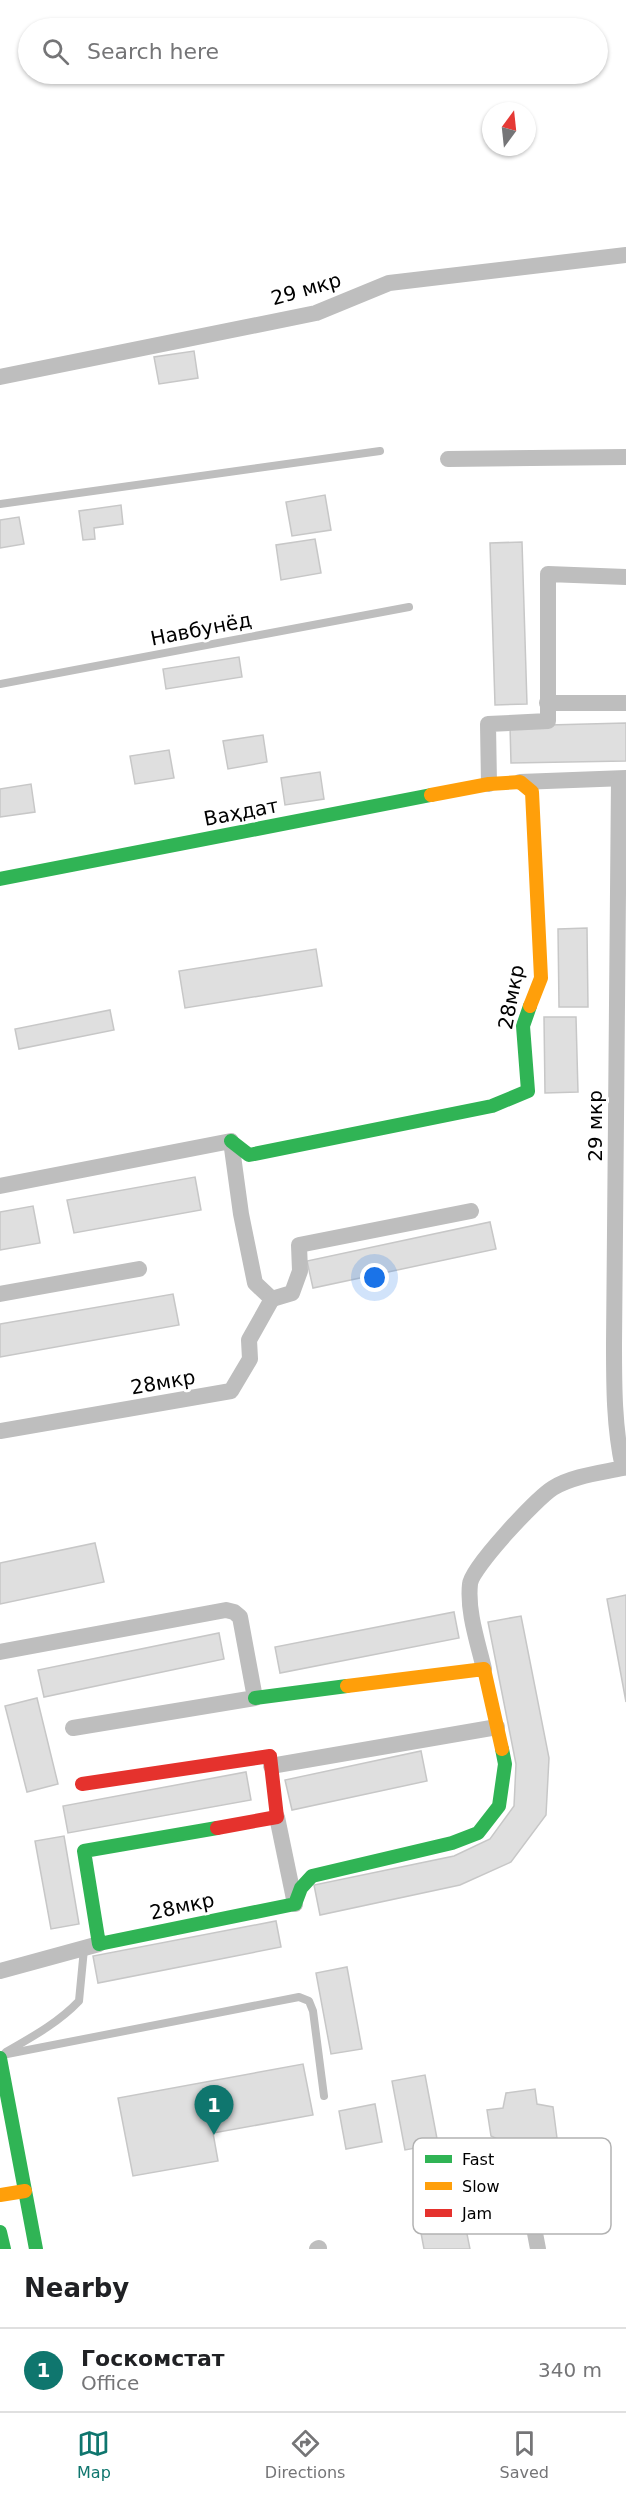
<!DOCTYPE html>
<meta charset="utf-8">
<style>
body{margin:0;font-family:"DejaVu Sans",sans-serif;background:#f6f6f6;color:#202124}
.compass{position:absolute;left:482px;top:102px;width:54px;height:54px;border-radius:50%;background:#fff;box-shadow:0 2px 4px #0004;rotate:15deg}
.you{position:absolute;left:375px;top:1278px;width:21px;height:21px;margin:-15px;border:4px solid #fff;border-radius:50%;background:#1a73e8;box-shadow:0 0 0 9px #1a73e833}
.badge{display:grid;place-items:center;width:39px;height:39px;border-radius:50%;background:#0f766e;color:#fff;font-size:20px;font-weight:700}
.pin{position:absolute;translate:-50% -50px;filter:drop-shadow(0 2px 3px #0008)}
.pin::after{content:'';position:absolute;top:32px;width:21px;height:18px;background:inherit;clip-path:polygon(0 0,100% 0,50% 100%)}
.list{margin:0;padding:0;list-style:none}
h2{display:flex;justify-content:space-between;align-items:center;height:78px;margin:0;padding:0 24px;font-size:26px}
h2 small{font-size:20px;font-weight:400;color:#757577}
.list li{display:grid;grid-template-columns:39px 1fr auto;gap:18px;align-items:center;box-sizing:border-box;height:84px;padding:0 24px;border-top:2px solid #e0e0e0}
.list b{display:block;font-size:22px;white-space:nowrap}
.list p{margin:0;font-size:20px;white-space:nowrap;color:#757577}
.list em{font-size:20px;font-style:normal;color:#757577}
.icon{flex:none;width:33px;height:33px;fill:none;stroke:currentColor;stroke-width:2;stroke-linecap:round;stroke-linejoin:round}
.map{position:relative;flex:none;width:626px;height:2249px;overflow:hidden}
.search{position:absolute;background:#fff;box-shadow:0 2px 4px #0004;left:18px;right:18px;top:18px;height:66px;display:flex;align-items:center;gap:15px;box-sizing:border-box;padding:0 21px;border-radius:33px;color:#757577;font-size:22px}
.sheet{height:162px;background:#fff}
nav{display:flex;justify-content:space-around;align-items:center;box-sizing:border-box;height:84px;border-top:2px solid #e0e0e0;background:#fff;font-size:16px;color:#757577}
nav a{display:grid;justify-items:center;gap:3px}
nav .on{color:#0f766e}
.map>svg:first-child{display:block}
.building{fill:#dfdfdf;stroke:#c7c7c7;stroke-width:1.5}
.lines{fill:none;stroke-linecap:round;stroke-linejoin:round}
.lane{stroke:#bebebe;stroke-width:8}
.street{stroke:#bebebe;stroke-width:16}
.fast{stroke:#30b455;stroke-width:14}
.slow{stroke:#ff9f0a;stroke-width:14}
.jam{stroke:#e5322d;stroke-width:14}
.labels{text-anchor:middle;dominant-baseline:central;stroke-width:6;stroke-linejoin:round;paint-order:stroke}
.street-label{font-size:20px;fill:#000;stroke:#fff}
.key{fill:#fff;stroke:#b2b2b2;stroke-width:1.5}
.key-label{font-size:16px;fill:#000}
</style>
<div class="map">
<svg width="626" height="2249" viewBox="0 0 626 2249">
<rect width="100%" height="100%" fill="#fff"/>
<g class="building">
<polygon points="194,351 198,378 159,384 154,357"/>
<polygon points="325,495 331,530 292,536 286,502"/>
<polygon points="121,505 123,524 94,528 95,539 83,540 79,511"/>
<polygon points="19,517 24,544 0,548 0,520"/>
<polygon points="315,539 321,573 281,580 276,545"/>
<polygon points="522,542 527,704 495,705 490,543"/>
<polygon points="239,657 242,677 166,689 163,669"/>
<polygon points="626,723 626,761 511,763 510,726"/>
<polygon points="263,735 267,762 228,769 223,741"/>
<polygon points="169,750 174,778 135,784 130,756"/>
<polygon points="320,772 324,799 285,805 281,778"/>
<polygon points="31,784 35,812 0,817 0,789"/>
<polygon points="587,928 588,1007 559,1007 558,929"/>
<polygon points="316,949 322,986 185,1008 179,971"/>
<polygon points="110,1010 114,1030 19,1049 15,1029"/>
<polygon points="544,1017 576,1017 578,1092 545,1093"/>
<polygon points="195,1177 201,1210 74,1233 67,1200"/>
<polygon points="33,1206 40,1243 0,1250 0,1212"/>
<polygon points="490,1222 496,1249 313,1288 307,1261"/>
<polygon points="173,1294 179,1325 0,1357 0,1324"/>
<polygon points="95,1543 104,1582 0,1604 0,1563"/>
<polygon points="626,1595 626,1702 607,1599"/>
<polygon points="454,1612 459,1638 280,1673 275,1647"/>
<polygon points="521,1616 549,1758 546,1815 511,1862 460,1885 320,1915 314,1885 454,1856 490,1839 514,1806 516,1764 488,1622"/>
<polygon points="219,1633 224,1659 44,1697 38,1670"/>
<polygon points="37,1698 58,1784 27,1792 5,1706"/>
<polygon points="421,1751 427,1781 292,1810 285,1780"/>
<polygon points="246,1772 251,1800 68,1833 63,1806"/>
<polygon points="64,1836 79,1924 51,1929 35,1841"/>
<polygon points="276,1921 281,1947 98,1983 93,1956"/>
<polygon points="347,1967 362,2049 331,2054 316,1973"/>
<polygon points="303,2064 313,2115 213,2133 218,2161 133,2176 118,2098"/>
<polygon points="425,2075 438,2144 405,2150 392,2081"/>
<polygon points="535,2089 537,2104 553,2107 557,2138 541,2140 543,2154 510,2158 508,2144 491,2136 487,2110 503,2108 506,2093"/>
<polygon points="375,2104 382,2142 346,2149 339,2111"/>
<polygon points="462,2209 470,2249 424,2249 418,2217"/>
</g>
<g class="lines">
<g class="lane">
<polyline points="0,504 380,451"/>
<polyline points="0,684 409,607"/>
<path d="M6,2052C32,2037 58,2023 79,2001L84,1949"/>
<polyline points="2,2055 299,1997 309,2001 313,2011 324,2096"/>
</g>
<g class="street">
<polyline points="0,377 316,313 389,283 626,255"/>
<polyline points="448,459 626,457"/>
<polyline points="547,703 626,703"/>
<polyline points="520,782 626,778"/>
<polyline points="489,784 488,724 548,721 548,574 626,577"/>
<polyline points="0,1186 231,1141 241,1214 255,1283 272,1299 292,1293 300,1271 299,1245 471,1211"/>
<polyline points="0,1294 139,1269"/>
<polyline points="0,1431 231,1391 250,1359 249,1340 272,1299"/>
<polyline points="0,1652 226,1610 234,1612 240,1617 255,1698 73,1728"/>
<path d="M484,1669C478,1643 467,1612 470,1584C471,1568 537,1498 553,1488C573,1476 600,1473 623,1468C614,1427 614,1386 614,1344L619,779"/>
<polyline points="271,1766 497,1727"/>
<polyline points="277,1817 295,1904"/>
<polyline points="0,1971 99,1944"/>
<polyline points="535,2233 538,2249"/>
<polyline points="317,2249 319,2248"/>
</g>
<g class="fast">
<polyline points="0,879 431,795"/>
<polyline points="231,1141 249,1155 492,1106 528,1091 523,1026 530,1006"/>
<polyline points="255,1698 347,1686"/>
<polyline points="217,1828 84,1851 99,1944 295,1904 301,1888 312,1876 452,1843 478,1833 499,1806 505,1764 502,1749"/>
<polyline points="0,2058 36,2249"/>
<polyline points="0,2232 4,2249"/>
</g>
<g class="slow">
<polyline points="431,795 489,784 520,782 532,792 541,978 530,1006"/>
<polyline points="347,1686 484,1669 502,1749"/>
<polyline points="0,2195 25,2191"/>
</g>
<polyline class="jam" points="82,1784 270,1756 277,1817 217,1828"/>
</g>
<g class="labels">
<g class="street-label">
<text transform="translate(306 289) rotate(-16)">29 мкр</text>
<text transform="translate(201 629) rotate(-11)">Навбунёд</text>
<text transform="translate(241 812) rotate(-11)">Ваҳдат</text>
<text transform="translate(511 997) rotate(-79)">28мкр</text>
<text transform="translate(595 1126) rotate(-90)">29 мкр</text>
<text transform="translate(163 1382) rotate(-10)">28мкр</text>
<text transform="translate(182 1906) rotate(-12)">28мкр</text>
</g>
</g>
<rect x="413" y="2138" width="198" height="96" rx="9" class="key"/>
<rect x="425" y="2155" width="27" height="8" fill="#30b455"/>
<rect x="425" y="2182" width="27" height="8" fill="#ff9f0a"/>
<rect x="425" y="2209" width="27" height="8" fill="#e5322d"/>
<g class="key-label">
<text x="462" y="2165">Fast</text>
<text x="462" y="2192">Slow</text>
<text x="462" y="2219">Jam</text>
</g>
</svg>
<svg class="compass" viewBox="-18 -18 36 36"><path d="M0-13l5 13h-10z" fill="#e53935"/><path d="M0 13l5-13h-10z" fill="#757577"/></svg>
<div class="you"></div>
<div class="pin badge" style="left:214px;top:2135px">1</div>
<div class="search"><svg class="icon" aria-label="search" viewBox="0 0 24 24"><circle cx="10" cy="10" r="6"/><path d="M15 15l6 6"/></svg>Search here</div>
</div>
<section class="sheet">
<h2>Nearby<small></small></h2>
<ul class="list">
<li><span class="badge">1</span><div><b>Госкомстат</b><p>Office</p></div><em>340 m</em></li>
</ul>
</section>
<nav>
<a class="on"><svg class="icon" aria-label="map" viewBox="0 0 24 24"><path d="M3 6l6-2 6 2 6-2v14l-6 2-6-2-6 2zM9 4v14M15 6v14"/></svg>Map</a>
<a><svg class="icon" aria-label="directions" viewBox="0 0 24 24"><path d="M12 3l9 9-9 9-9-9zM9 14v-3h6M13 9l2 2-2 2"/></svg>Directions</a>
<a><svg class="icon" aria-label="saved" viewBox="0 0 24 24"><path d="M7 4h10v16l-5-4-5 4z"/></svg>Saved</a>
</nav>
